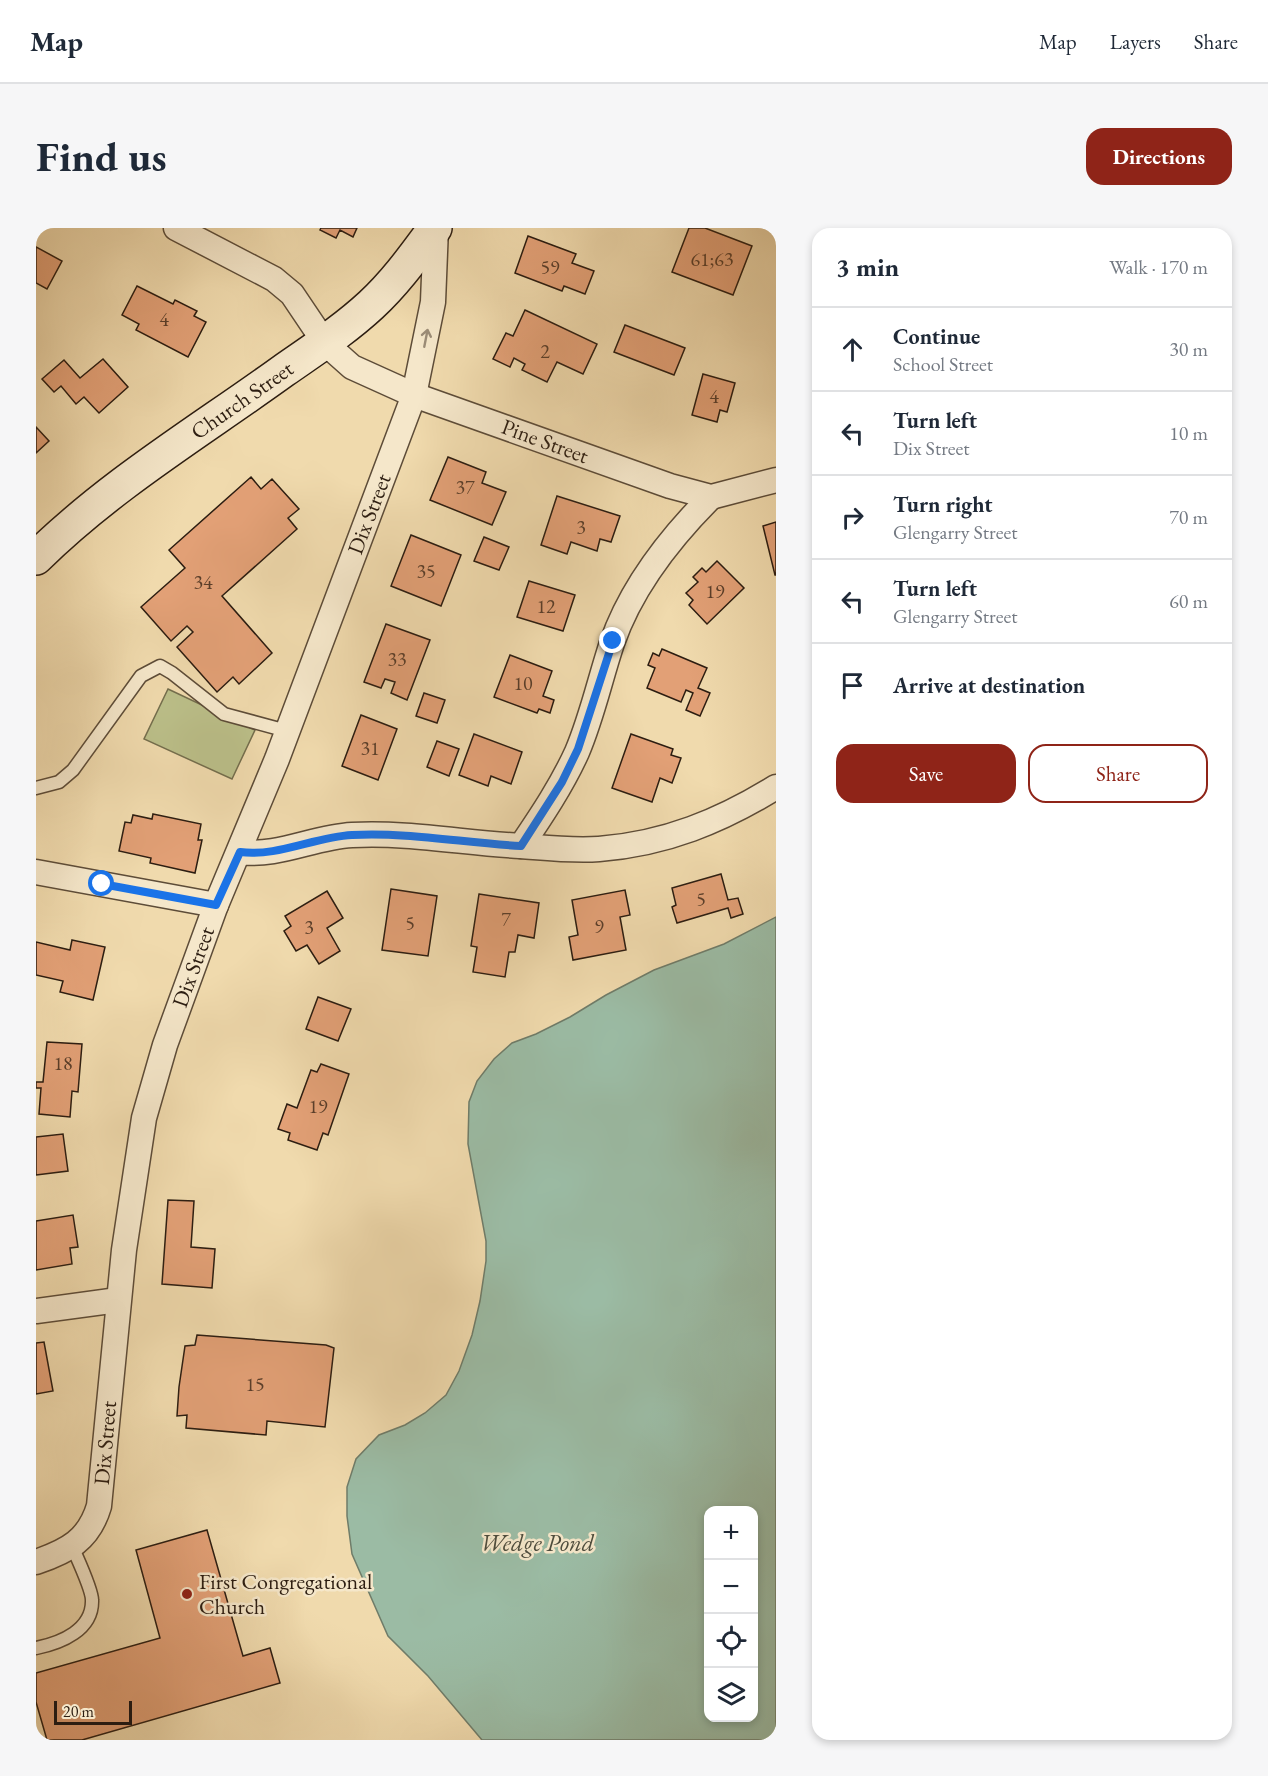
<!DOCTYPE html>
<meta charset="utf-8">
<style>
body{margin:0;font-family:"EB Garamond",serif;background:#f6f6f7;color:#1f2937}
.controls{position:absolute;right:18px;bottom:18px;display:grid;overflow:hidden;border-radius:12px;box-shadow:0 3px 9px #0003}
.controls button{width:54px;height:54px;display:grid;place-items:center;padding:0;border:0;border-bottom:2px solid #e0e1e3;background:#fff;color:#1f2937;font:30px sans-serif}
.scale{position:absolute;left:18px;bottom:15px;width:78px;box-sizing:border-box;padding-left:6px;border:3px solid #2c1d11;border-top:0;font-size:16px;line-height:21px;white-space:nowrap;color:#2c1d11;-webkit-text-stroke:4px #f5e7ca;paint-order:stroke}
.stop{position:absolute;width:18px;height:18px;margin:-14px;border:4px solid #1a73e8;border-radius:50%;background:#fff}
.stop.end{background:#1a73e8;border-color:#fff;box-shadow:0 2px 6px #0008}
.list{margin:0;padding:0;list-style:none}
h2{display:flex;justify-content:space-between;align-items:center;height:78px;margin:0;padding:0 24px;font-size:26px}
h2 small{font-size:20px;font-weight:400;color:#747a83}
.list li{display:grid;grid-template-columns:39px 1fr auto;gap:18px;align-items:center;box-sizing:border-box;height:84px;padding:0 24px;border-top:2px solid #e0e1e3}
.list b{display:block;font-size:22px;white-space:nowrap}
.list p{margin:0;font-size:20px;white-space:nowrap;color:#747a83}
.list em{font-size:20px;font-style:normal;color:#747a83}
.actions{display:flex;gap:12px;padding:18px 24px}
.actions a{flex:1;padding:14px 0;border:2px solid #8f2418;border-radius:18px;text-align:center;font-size:21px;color:#8f2418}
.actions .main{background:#8f2418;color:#fff}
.icon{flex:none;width:33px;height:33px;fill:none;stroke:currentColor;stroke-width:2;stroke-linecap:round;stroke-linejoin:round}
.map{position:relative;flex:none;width:740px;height:1512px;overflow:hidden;border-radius:18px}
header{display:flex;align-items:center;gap:36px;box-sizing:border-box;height:84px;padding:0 30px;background:#fff;border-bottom:2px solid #e0e1e3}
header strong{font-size:28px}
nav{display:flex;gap:33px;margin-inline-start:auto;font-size:21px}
.intro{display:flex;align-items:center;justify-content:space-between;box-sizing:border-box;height:144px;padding:0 36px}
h1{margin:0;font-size:42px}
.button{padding:15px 27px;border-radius:18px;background:#8f2418;color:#fff;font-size:21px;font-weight:700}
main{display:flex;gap:36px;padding:0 36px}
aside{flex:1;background:#fff;border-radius:18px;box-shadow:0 3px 9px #0003}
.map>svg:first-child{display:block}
.green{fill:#bbbf89;stroke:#746e4d;stroke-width:1.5}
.water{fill:#9bbba4;stroke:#6f7c69;stroke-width:1.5;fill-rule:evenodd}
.building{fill:#e2a076;stroke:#2c1d11;stroke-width:1.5}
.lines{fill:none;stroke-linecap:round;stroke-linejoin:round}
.service-casing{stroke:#5d4c38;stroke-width:15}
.minor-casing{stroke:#5d4c38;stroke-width:27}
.secondary-casing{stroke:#2c1d11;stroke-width:36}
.service{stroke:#f5e7ca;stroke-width:12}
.minor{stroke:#f5e7ca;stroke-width:24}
.secondary{stroke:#f5e7ca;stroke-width:33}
.oneway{stroke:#9b8c77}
.route{stroke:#1a73e8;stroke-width:8}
.poi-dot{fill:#8f2418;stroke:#f5e7ca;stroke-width:2}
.labels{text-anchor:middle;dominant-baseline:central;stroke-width:5;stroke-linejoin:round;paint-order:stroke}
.number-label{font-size:20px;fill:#5a3e2a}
.street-label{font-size:22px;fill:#2c1d11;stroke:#f5e7ca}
.poi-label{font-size:22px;fill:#2c1d11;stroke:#f5e7ca;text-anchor:start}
.water-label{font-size:24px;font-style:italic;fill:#4d4c3d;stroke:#f5e7ca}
</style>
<header>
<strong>Map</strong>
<nav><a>Map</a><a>Layers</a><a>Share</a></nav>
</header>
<div class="intro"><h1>Find us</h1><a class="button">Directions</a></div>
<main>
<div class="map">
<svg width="740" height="1512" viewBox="0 0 740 1512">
<rect width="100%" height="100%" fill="#f0daad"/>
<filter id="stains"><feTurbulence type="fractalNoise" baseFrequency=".00333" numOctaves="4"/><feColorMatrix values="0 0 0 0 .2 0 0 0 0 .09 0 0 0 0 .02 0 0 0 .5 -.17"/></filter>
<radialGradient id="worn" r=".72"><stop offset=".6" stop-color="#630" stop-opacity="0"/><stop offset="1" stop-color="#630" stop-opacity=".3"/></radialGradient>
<polygon class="green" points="132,461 219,502 196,551 108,511"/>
<path class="water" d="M740,689V1512H446L392,1448L352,1408L316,1326L311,1288V1259L320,1231L343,1207L369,1197L389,1185L410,1167L423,1143L436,1107L444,1073L450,1033V1013L432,916L433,874L441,853L458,831L476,815L500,806L534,789L570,767L618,742L688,716ZM672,1282H718V1490H672Z"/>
<g class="building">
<polygon points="285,0 321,0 317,9 304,2 300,10 284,2"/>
<polygon points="653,0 669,0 716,18 697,67 636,44"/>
<polygon points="492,8 540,26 536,35 558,43 549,66 528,58 526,63 479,45"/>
<polygon points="0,19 26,33 11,61 0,55"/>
<polygon points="101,58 137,76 139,72 161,83 158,88 170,94 152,129 100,102 103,96 86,87"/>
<polygon points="489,82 561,116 547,146 521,134 511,154 486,142 489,136 478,130 474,139 457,131 470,105 477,108"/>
<polygon points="589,97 649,120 638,147 578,124"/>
<polygon points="67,131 92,159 63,185 48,169 40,176 25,158 18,164 6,151 28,132 44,150"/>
<polygon points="667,146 699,155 691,184 684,182 681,194 656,187"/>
<polygon points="0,199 13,213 0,225"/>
<polygon points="412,229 450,244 446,255 470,264 456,297 394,272"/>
<polygon points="215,249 225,261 236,251 263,281 252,290 261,301 186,368 236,425 203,456 197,449 181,464 141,419 157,404 151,398 135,413 105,379 149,340 133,322"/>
<polygon points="521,268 584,288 575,314 564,311 561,323 535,314 531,326 505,317"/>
<polygon points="740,294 740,347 739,347 727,298"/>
<polygon points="375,307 425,327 405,378 355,358"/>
<polygon points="448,309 473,319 463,342 438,333"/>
<polygon points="681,333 708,360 671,396 653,377 657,372 650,365 662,354 657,349 666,340 670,344"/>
<polygon points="493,353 539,367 527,403 481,389"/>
<polygon points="350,396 394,412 371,472 355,465 359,454 349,451 345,460 328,454"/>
<polygon points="626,421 671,440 662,460 674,465 664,488 650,482 657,465 650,462 645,474 611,460 619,440 612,437 617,425 623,428"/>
<polygon points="474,427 516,443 507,468 518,472 514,485 503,481 501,485 458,469"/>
<polygon points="388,465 409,472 401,495 380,488"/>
<polygon points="325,487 361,501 342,552 306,538"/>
<polygon points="438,506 486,524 475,556 455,548 452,558 423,547"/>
<polygon points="595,506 637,521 635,527 645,530 636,555 624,550 616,574 576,560"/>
<polygon points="401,513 423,521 413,548 391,539"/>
<polygon points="117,586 165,596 162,612 166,612 159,645 114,635 115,630 83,623 89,594 95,595 97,587 116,591"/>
<polygon points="685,646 692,672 702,670 707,686 695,690 692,680 641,695 636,679 640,677 636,660"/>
<polygon points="355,661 401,668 392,728 346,722"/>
<polygon points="589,662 594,687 584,689 590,722 537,732 533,709 542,707 536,672"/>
<polygon points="291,663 307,690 291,700 304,723 283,736 271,717 260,723 248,703 255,698 249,688"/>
<polygon points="443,666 503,675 498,710 482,707 479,724 473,724 469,749 437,744 441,719 435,718"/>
<polygon points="36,712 69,719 57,772 24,764 27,753 0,747 0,714 34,722"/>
<polygon points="282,769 315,781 302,813 270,801"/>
<polygon points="11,814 46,816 42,864 36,863 34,889 3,886 5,860 0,860 0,854 7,854"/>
<polygon points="285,836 313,846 292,907 287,905 281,922 252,912 254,905 242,901 251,876 261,880 275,842 281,844"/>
<polygon points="27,906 32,943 0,947 0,909"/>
<polygon points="132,972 158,973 155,1019 179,1021 176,1060 126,1056"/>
<polygon points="37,987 42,1019 34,1020 36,1036 0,1042 0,993"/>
<polygon points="161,1107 290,1117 298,1120 289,1199 231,1193 230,1207 150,1200 151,1187 141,1188 143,1159 149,1118 159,1117"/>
<polygon points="8,1114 17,1163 0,1166 0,1115"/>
<polygon points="171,1302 207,1428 234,1420 244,1455 46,1512 11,1512 0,1474 0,1445 124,1410 100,1322"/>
</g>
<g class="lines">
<defs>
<g id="service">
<polyline points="0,560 23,554 37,542 105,448 124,438 136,445 188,486 251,503"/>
<path d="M0,1420C25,1415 57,1402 56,1372C56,1361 41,1330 36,1318"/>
</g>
<g id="minor">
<polyline points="140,0 238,51 256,66 289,115 316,139 378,167 634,258 675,269 740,252"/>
<path d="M485,618C511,620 537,623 563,621C629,616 685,593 740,559"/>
<path d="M204,624C242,629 278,609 316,607C373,604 428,615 485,618C506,587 526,557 541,524C556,489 564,451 576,415C595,360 634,310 675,269"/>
<polyline points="0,644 180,677"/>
<polyline points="0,1083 82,1072"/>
<path d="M0,1334C32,1323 53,1312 63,1278L88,1022L108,890L129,817L180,677L241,531L378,167L397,74L400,0"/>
</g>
<path id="secondary" d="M0,330C74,257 164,203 247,143C277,122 308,102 335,77C360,54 379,27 399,0"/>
</defs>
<use href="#service" class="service-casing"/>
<use href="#minor" class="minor-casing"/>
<use href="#secondary" class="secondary-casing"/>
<use href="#service" class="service"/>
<use href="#minor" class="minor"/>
<use href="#secondary" class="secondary"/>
</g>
<defs><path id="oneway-shaft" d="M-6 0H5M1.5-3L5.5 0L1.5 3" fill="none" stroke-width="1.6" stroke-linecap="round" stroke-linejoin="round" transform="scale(1.5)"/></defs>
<use class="oneway" href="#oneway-shaft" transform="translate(390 110) rotate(-79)"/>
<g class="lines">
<path class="route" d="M66,656L180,677L204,624C242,629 278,609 316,607C373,604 428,615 485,618L526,554L542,521L577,413"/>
</g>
<circle class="poi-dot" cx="151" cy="1366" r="6"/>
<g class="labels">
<g class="number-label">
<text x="676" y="31">61;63</text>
<text x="514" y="39">59</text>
<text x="128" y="91">4</text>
<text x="509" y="123">2</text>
<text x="678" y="168">4</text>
<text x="429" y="259">37</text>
<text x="545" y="299">3</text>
<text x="390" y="343">35</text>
<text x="167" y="354">34</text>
<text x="679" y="363">19</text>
<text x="510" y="378">12</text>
<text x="361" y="431">33</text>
<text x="487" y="455">10</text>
<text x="334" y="520">31</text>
<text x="665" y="671">5</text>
<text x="470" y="691">7</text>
<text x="374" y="695">5</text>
<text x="563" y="698">9</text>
<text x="273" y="699">3</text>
<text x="27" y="835">18</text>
<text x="282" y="878">19</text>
<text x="219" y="1156">15</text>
</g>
<g class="street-label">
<text transform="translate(206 172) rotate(-35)">Church Street</text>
<text transform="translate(509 213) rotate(20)">Pine Street</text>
<text transform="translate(333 286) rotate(-69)">Dix Street</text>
<text transform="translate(157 739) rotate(-70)">Dix Street</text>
<text transform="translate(69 1215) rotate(-85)">Dix Street</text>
</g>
<g class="poi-label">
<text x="163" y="1353">First Congregational<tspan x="163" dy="25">Church</tspan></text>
</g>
<g class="water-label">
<text x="501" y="1314">Wedge Pond</text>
</g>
</g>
<rect width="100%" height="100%" filter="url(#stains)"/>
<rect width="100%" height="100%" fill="url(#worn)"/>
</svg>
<div class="controls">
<button>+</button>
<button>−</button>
<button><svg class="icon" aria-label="locate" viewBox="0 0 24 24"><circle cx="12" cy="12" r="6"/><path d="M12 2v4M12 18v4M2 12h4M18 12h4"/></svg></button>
<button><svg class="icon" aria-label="layers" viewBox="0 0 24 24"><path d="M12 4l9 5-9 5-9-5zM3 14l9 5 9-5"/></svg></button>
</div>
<div class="scale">20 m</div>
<div class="stop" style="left:66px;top:656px"></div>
<div class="stop end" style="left:577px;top:413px"></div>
</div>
<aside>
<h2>3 min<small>Walk · 170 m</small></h2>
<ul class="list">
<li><svg class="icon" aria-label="ahead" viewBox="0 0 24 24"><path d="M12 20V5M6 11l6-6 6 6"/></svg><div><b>Continue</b><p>School Street</p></div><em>30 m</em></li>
<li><svg class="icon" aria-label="left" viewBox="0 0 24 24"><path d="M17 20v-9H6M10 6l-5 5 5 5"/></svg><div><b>Turn left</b><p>Dix Street</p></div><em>10 m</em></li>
<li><svg class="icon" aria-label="right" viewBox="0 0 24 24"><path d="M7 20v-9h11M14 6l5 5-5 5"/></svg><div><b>Turn right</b><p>Glengarry Street</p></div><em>70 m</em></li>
<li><svg class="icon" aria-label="left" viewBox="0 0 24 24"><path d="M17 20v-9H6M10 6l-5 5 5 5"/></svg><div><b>Turn left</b><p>Glengarry Street</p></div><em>60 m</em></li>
<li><svg class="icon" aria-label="arrive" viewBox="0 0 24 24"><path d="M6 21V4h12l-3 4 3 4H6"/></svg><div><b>Arrive at destination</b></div></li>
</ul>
<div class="actions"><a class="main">Save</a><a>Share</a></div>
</aside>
</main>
